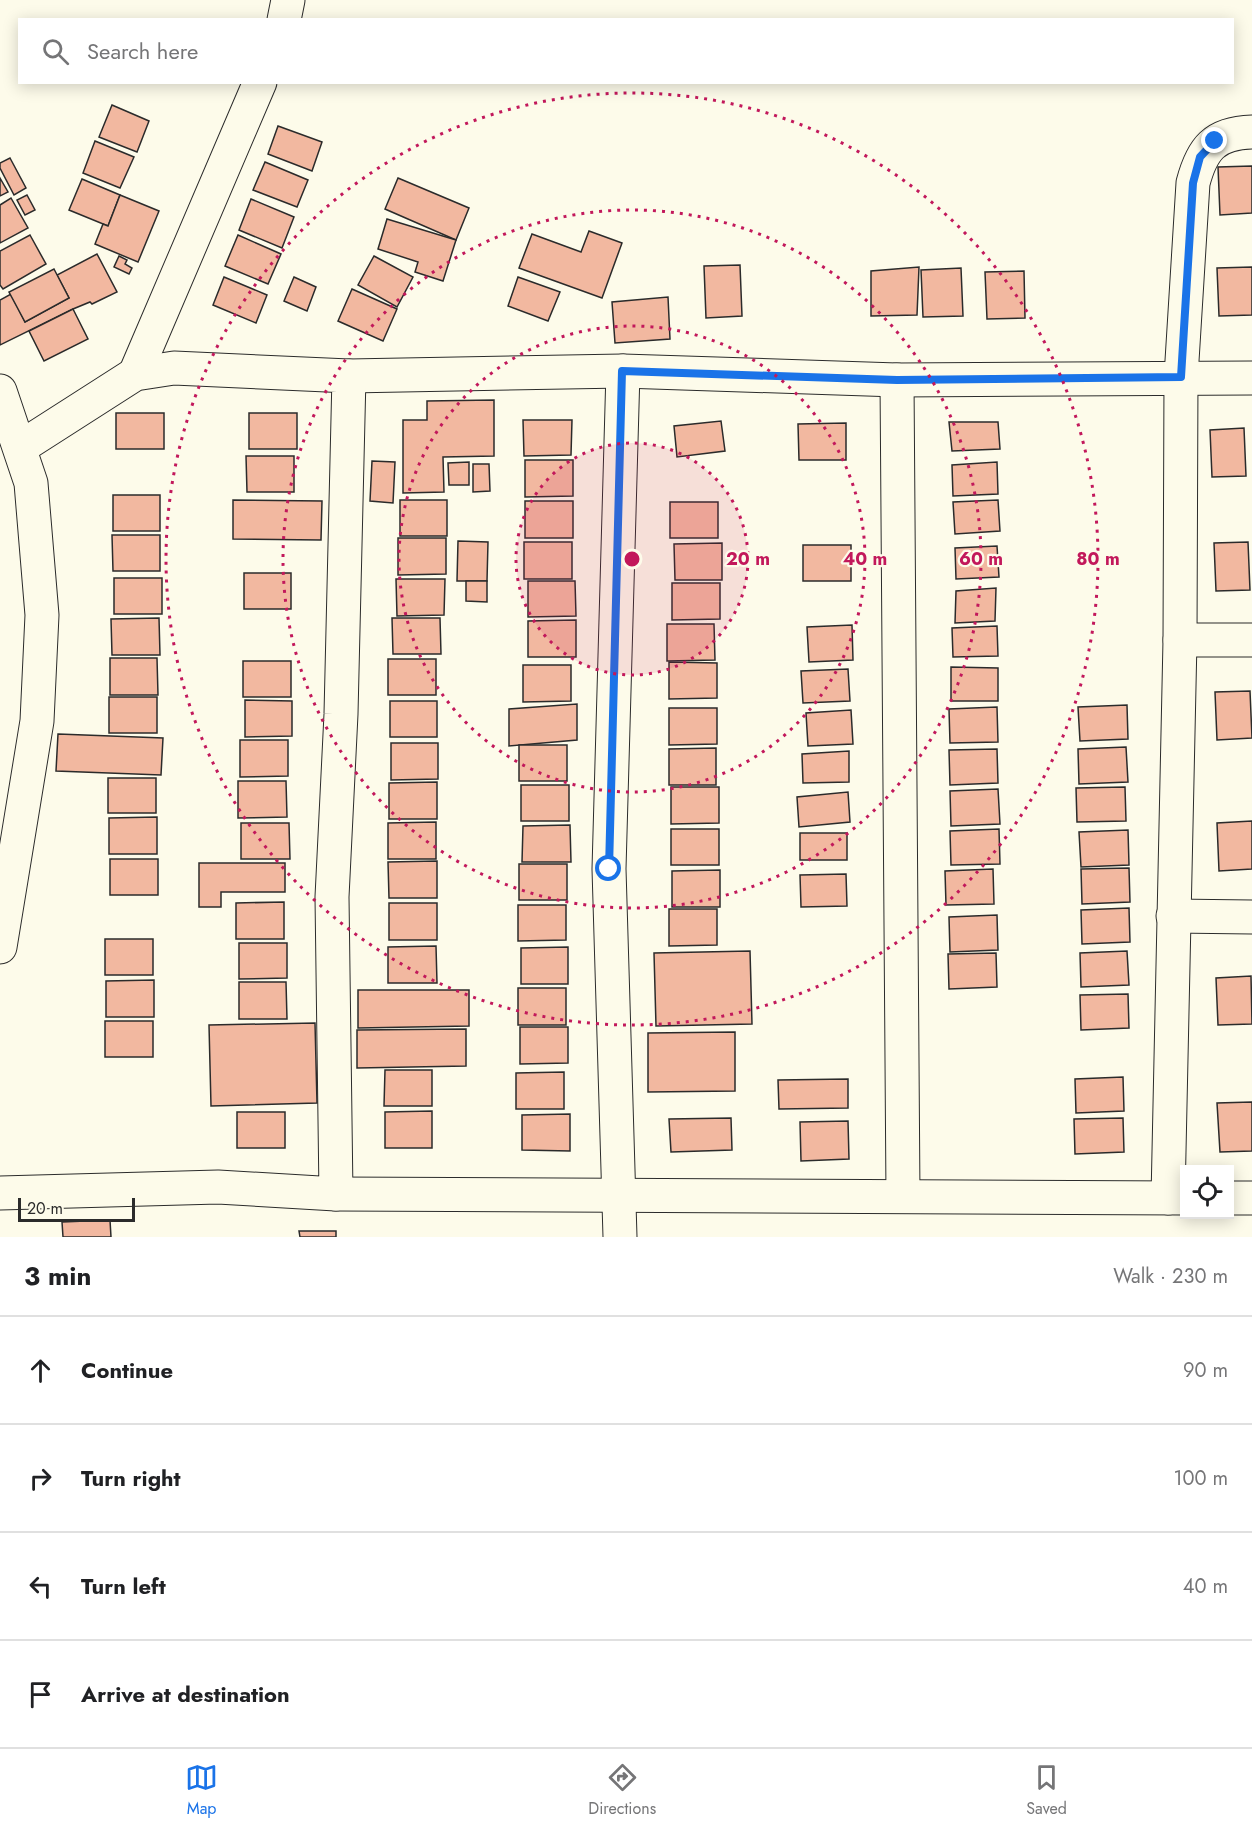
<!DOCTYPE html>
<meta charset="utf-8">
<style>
body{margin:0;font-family:Jost,sans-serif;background:#f6f6f6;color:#202124}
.controls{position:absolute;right:18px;bottom:18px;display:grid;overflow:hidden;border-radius:0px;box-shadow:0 3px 15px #0003}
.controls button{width:54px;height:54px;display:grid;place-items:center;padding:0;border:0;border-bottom:2px solid #e0e0e0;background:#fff;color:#202124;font:30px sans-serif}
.scale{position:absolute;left:18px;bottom:15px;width:117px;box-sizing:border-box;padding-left:6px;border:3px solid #2b2b2b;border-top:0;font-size:16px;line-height:21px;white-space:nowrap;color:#2b2b2b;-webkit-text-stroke:4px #fdfbea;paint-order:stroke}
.stop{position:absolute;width:18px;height:18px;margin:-14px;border:4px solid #1a73e8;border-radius:50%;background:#fff}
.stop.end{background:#1a73e8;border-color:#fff;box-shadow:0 2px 6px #0008}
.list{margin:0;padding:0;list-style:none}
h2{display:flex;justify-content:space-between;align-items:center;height:78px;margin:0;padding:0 24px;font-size:26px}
h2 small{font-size:20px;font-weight:400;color:#757577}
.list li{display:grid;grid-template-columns:39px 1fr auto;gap:18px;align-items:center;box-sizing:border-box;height:108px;padding:0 24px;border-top:2px solid #e0e0e0}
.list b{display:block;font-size:22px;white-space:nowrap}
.list em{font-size:20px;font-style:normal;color:#757577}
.icon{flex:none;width:33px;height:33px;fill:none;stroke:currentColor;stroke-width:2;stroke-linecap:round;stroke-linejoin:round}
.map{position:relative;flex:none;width:1252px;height:1237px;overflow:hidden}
.search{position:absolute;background:#fff;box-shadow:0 3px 15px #0003;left:18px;right:18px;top:18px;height:66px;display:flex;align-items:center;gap:15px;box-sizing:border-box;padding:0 21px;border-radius:0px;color:#757577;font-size:22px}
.sheet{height:510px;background:#fff}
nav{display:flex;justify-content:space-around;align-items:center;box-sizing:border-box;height:84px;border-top:2px solid #e0e0e0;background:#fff;font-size:16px;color:#757577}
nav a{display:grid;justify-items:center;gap:3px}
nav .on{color:#1a73e8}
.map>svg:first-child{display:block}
.building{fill:#f2b8a0;stroke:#2b2b2b;stroke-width:1.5}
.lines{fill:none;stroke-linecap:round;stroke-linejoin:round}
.minor-casing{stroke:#2b2b2b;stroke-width:35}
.minor{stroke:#fdfbea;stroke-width:33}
.route{stroke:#1a73e8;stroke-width:8}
.ring{fill:none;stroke:#c2185b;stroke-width:3;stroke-dasharray:3 6}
.centre{fill:#c2185b;stroke:#fdfbea;stroke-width:3}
.ring-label{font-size:18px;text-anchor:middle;font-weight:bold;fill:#c2185b;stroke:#fdfbea;stroke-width:4.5;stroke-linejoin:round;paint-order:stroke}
</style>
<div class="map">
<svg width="1252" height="1237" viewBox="0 0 1252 1237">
<rect width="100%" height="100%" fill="#fdfbea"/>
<g class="building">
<polygon points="112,105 149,121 137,152 99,137"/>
<polygon points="278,126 322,142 312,171 268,154"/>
<polygon points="95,141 134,157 120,188 83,173"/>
<polygon points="10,158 26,188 14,195 0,168 0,163"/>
<polygon points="265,162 308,180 297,207 253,190"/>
<polygon points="1252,166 1252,213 1220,215 1218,167"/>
<polygon points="0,178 8,192 0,196"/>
<polygon points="398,178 469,208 456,240 385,209"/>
<polygon points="82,179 120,195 108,226 69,210"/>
<polygon points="27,195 35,210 25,215 17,200"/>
<polygon points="120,195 159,211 138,262 95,244 103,224 108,226"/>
<polygon points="11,198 28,228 0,243 0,205"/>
<polygon points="251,199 294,217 282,248 239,230"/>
<polygon points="387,219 456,240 443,281 415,272 418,262 378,249"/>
<polygon points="589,231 622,243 602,298 519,268 532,234 581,252"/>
<polygon points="30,235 46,264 3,289 0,285 0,251"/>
<polygon points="238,235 281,254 268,284 225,266"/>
<polygon points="97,254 117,292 92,304 90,302 73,309 0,345 0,300 11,294 25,322 69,298 57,275"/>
<polygon points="119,256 127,260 125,264 132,268 129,274 114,267"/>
<polygon points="374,256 413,277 397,307 358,285"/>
<polygon points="740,265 742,316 706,318 704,266"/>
<polygon points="919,267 917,315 871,316 871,271"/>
<polygon points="1252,267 1252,315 1219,316 1217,268"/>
<polygon points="961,268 963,316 923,317 921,270"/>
<polygon points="54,269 69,298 25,322 9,292"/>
<polygon points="1024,271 1025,318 987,319 985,272"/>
<polygon points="224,277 267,295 256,323 213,305"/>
<polygon points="294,277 316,287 307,311 284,301"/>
<polygon points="518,277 560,292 548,321 508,306"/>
<polygon points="352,289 397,309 383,341 338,321"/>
<polygon points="668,297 670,339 615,343 612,302"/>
<polygon points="73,309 88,339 44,361 29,331"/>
<polygon points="494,400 494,456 443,457 444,492 403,493 403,420 427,420 427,401"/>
<rect x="116" y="413" width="48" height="36"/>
<rect x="249" y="413" width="48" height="36"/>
<polygon points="523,420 572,420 571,455 524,456"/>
<polygon points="721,421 725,451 677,457 674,426"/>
<polygon points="949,422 998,422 1000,449 952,451"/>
<polygon points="846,423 846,460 799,460 798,424"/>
<polygon points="1244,428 1246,476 1212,477 1210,430"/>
<polygon points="246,456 294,456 294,492 247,492"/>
<polygon points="525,460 573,460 573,496 525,497"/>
<polygon points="372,461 395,462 393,503 370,501"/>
<polygon points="469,462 469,485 449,485 448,463"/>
<polygon points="997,462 998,494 953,496 952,465"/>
<polygon points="473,464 489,464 490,491 473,492"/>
<rect x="113" y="495" width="47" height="36"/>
<polygon points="233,500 322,501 321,540 233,539"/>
<rect x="400" y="500" width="47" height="36"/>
<polygon points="998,500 1000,531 955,534 953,502"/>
<rect x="525" y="501" width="48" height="37"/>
<rect x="670" y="502" width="48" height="36"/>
<polygon points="112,535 160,535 160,571 113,571"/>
<polygon points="398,538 446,538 446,574 398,575"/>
<polygon points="458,541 488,542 487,581 457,581"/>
<rect x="524" y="542" width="48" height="37"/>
<polygon points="1248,542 1250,590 1216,591 1214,543"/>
<polygon points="722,543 722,580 675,580 674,544"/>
<rect x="803" y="545" width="48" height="36"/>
<polygon points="997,546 999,577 956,579 955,548"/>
<rect x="244" y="573" width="47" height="36"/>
<rect x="114" y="578" width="48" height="36"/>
<polygon points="396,579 445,579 444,615 397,616"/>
<polygon points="466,581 487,581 487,602 466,601"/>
<polygon points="528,581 575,581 576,616 528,617"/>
<polygon points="672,583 720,583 720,619 672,620"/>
<polygon points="996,588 995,621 955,623 956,591"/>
<polygon points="159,618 160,655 112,655 111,619"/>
<polygon points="392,618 440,618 441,654 393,654"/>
<polygon points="576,620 576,657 528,657 528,621"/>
<polygon points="667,624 714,624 715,660 667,661"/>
<polygon points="852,625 853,660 809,662 807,627"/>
<polygon points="997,626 998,656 953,657 952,628"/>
<polygon points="110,658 157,658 158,695 110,695"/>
<rect x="388" y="659" width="48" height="36"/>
<rect x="243" y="661" width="48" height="36"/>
<polygon points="669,662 717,663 717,698 669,699"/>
<polygon points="523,665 571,665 571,701 523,702"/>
<polygon points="951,667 998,668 998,701 951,701"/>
<polygon points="848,669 850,701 803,703 801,671"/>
<polygon points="1250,691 1252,738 1217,740 1215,692"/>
<rect x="109" y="697" width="48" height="36"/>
<polygon points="245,700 292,701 292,736 245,737"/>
<rect x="390" y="701" width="47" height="36"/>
<polygon points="577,704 577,740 509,746 509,709"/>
<polygon points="1127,705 1128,739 1080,741 1078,707"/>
<polygon points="997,707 998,742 950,743 949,709"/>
<polygon points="669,708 717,708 717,744 669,745"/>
<polygon points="851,710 853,744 808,746 806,713"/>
<polygon points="58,734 163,738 161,775 56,771"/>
<polygon points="240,740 288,740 288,776 240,777"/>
<polygon points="391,743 438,743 438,779 391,780"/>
<rect x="519" y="745" width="48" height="36"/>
<polygon points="1126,747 1128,782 1079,784 1078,749"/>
<polygon points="716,748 716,785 669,785 669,749"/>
<polygon points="997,749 998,783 950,785 949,750"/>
<polygon points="849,751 849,782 803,783 802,754"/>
<rect x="108" y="778" width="48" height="35"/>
<polygon points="238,781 286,781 287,817 238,818"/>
<polygon points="437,782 437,819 389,819 389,783"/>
<rect x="521" y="785" width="48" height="36"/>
<polygon points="671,787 719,787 719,823 671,824"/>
<polygon points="1125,787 1126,821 1077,822 1076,788"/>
<polygon points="998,789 1000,824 951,826 950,791"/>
<polygon points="848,792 850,822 799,827 797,797"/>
<polygon points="157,817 157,854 109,854 109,818"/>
<polygon points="1252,821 1252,869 1219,871 1217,823"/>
<polygon points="436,822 436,859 388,859 388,823"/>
<polygon points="241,823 289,823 290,859 241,859"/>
<polygon points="570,825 571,862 522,862 523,826"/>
<rect x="671" y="829" width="48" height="36"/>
<polygon points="999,829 1000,864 951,865 950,831"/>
<polygon points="1128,830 1129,865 1081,867 1079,832"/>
<rect x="800" y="833" width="47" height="27"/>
<rect x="110" y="859" width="48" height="36"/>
<polygon points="437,861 437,898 389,898 388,862"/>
<polygon points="199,863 285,863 285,892 221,892 221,907 199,907"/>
<rect x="519" y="864" width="48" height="36"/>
<polygon points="1129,868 1130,902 1082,904 1081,869"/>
<polygon points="993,869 994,904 946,905 945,871"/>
<polygon points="720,870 720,907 672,907 672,871"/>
<polygon points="846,874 847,906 801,907 800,875"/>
<polygon points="284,902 284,939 236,939 236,903"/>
<rect x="389" y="903" width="48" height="37"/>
<polygon points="518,905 566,905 566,940 518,941"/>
<polygon points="1129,908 1130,942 1082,944 1081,910"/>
<polygon points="669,909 717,909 717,945 669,946"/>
<polygon points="997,915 998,950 950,952 949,917"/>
<rect x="105" y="939" width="48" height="36"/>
<polygon points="239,943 287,943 287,978 239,979"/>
<polygon points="436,946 437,983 388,983 388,947"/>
<polygon points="568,947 568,984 521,984 521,948"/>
<polygon points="750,951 752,1024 656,1026 654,953"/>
<polygon points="1127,951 1129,985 1081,987 1080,953"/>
<polygon points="996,953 997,987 949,989 948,954"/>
<polygon points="1251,976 1252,1024 1218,1025 1216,978"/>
<polygon points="154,980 154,1017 106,1017 106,981"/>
<polygon points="239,982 286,982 287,1019 239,1019"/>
<rect x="518" y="988" width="48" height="37"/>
<polygon points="358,990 469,990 469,1026 358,1028"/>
<polygon points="1128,994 1129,1028 1081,1030 1080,995"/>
<rect x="105" y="1021" width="48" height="36"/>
<polygon points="315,1023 317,1103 211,1106 209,1025"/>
<polygon points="520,1027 568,1027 568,1063 520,1064"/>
<polygon points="466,1029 466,1066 357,1068 357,1030"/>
<polygon points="735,1032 735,1091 648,1092 648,1033"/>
<polygon points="385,1070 432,1070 432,1106 384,1106"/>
<polygon points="564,1072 564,1109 516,1109 516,1073"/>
<polygon points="1123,1077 1124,1111 1076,1113 1075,1079"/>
<polygon points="848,1079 848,1108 779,1109 778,1080"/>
<polygon points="1252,1102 1252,1151 1220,1152 1217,1103"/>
<polygon points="432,1111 432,1148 385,1148 385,1112"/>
<rect x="237" y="1112" width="48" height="36"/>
<polygon points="570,1114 570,1151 522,1150 522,1115"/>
<polygon points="731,1118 732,1150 671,1152 669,1119"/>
<polygon points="1123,1118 1124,1152 1075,1154 1074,1119"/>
<polygon points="848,1121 849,1159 801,1161 800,1122"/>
<polygon points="110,1220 111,1237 63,1237 62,1222"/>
<polygon points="299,1231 336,1231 336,1237 300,1237"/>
</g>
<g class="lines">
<defs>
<g id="minor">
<polyline points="284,20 288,0"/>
<polyline points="135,374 260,82"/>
<polyline points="349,376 623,371 897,380 1252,378"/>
<polyline points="897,380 903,1196"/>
<polyline points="0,391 31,483 42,615 37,721 0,947"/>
<polyline points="1180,640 1252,640"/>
<polyline points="1173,916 1252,917"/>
<polyline points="0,1193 218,1187 336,1194 332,897 341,714 349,376 174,368 135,374 21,447"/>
<polyline points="336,1194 1184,1198"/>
<path d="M1168,1198L1180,640L1181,377L1193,183C1202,149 1214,133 1252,132"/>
<polyline points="1230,1198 1252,1198"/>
<polyline points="620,1237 609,869 623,371"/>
</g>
</defs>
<use href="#minor" class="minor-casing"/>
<use href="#minor" class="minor"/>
</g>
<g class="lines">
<polyline class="route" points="609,869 622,371 897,380 1181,377 1193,183 1200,157 1215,141"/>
</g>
<circle cx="632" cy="559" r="116" fill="#c2185b" fill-opacity=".12"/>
<g class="ring">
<circle cx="632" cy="559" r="116"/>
<circle cx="632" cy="559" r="233"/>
<circle cx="632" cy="559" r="349"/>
<circle cx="632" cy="559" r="466"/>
</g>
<circle cx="632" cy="559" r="9" class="centre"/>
<g class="ring-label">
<text x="748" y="565">20 m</text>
<text x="865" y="565">40 m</text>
<text x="981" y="565">60 m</text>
<text x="1098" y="565">80 m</text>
</g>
</svg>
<div class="controls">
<button><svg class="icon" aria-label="locate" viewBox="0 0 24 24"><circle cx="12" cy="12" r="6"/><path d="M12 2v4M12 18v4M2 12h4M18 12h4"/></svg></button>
</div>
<div class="scale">20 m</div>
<div class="stop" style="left:609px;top:869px"></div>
<div class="stop end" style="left:1215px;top:141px"></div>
<div class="search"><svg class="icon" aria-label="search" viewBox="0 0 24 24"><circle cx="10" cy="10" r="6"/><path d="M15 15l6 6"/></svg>Search here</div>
</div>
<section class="sheet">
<h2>3 min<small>Walk · 230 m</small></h2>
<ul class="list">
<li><svg class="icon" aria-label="ahead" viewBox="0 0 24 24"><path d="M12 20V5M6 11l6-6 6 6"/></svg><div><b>Continue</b></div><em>90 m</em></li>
<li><svg class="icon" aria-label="right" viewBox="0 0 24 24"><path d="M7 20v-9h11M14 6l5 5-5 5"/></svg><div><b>Turn right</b></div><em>100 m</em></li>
<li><svg class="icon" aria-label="left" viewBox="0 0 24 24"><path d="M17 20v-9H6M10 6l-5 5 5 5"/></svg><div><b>Turn left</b></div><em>40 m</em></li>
<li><svg class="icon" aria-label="arrive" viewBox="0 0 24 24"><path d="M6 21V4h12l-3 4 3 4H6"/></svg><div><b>Arrive at destination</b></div></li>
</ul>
</section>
<nav>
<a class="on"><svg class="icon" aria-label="map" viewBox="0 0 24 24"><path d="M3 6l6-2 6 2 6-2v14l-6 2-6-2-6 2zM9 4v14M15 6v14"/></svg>Map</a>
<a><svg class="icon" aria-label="directions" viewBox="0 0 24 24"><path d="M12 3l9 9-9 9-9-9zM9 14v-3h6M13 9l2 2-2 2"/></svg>Directions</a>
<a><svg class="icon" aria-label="saved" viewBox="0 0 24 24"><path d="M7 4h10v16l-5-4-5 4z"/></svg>Saved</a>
</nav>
